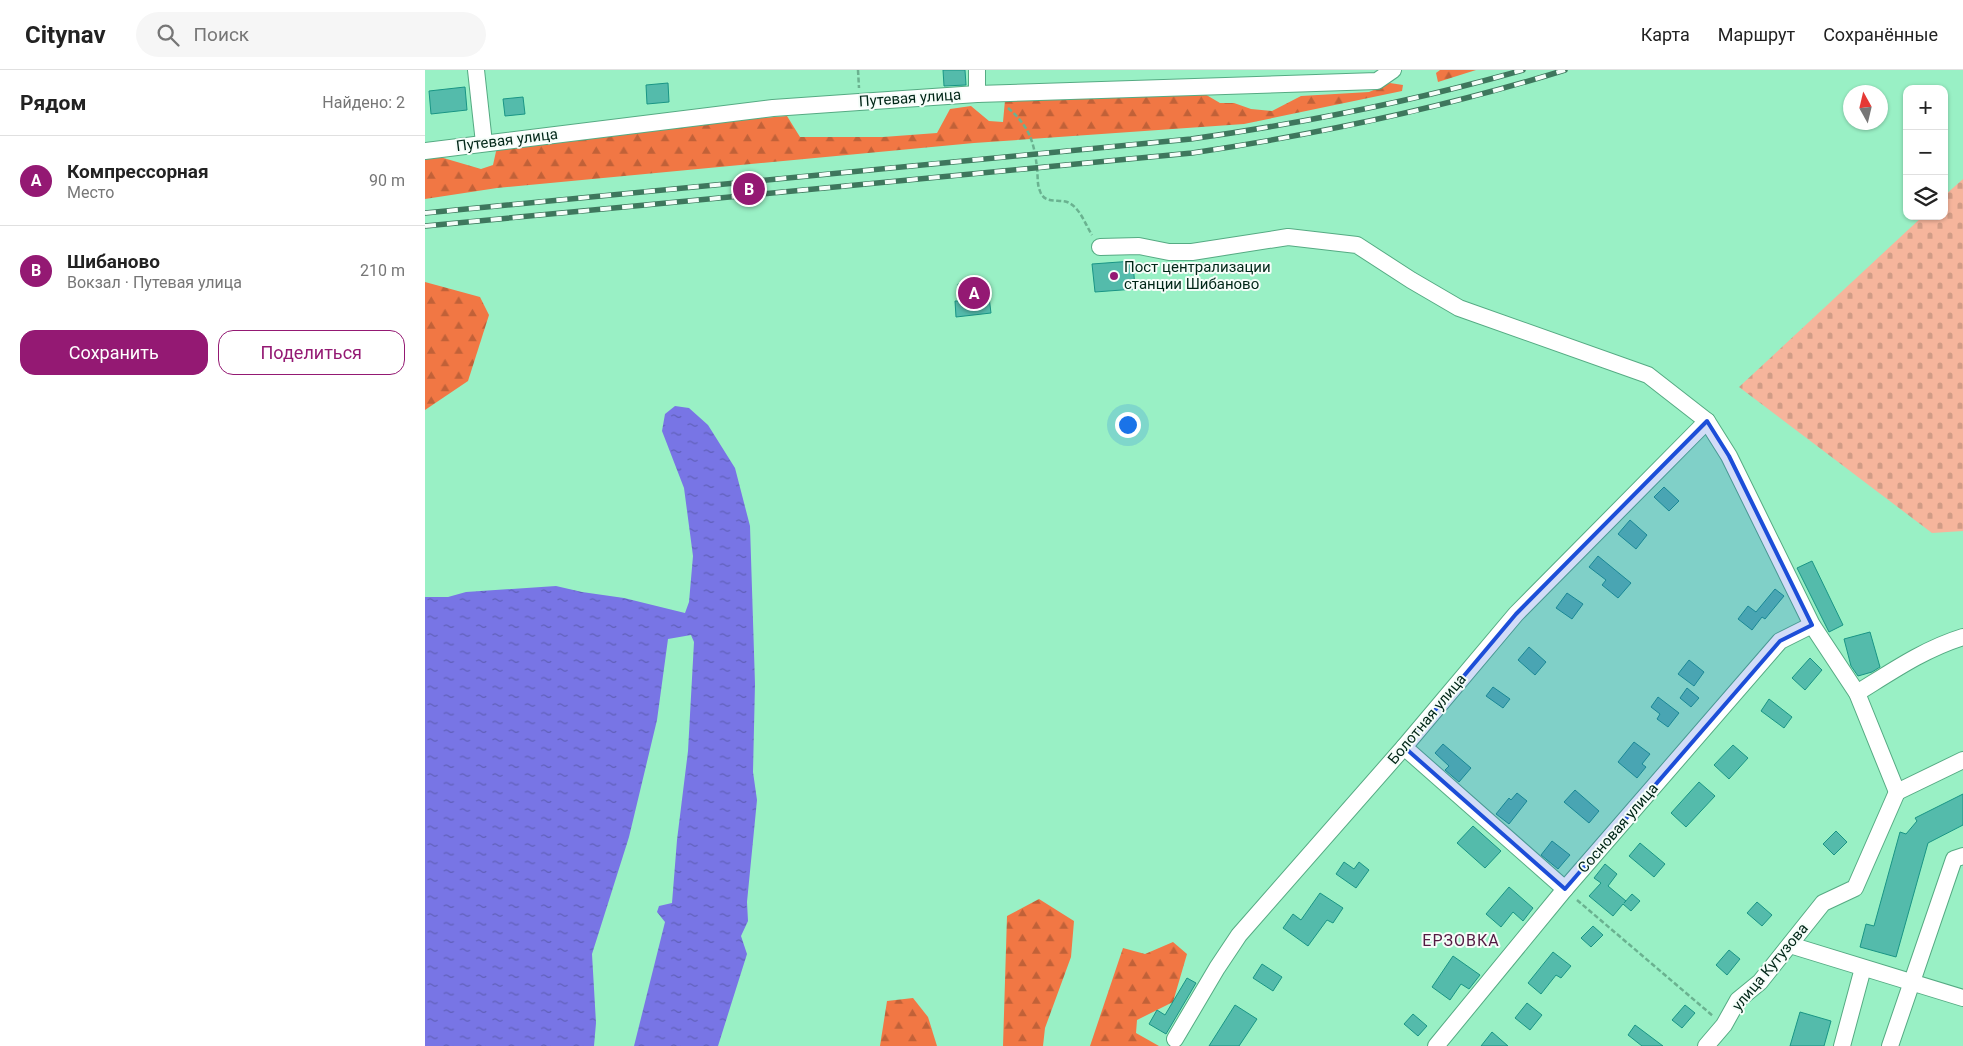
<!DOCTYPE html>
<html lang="ru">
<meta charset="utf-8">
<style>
body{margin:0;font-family:Roboto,sans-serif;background:#f6f6f6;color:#222}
.controls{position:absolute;right:15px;top:15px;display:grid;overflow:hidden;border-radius:10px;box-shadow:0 1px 4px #0004}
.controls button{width:45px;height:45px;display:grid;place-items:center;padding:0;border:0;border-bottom:1px solid #e0e0e0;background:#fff;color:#222;font:25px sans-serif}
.compass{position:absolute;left:1418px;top:15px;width:45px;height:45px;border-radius:50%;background:#fff;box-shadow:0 1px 4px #0004;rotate:352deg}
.you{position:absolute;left:702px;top:354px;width:18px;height:18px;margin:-12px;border:4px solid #fff;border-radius:50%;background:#1a73e8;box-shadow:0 0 0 8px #1a73e833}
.badge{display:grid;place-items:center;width:32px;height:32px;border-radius:50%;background:#941973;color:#fff;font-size:16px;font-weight:700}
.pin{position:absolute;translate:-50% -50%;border:2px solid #fff;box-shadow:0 1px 5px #0006}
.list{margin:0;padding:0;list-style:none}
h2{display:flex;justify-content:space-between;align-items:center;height:65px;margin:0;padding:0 20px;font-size:21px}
h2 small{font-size:16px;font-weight:400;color:#767676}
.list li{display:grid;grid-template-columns:32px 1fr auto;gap:15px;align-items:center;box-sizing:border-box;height:90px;padding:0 20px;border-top:1px solid #e0e0e0}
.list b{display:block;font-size:19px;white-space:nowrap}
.list p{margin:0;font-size:16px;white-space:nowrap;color:#767676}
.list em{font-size:16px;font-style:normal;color:#767676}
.actions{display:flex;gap:10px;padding:15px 20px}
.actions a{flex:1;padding:11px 0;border:1px solid #941973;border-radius:15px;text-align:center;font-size:18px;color:#941973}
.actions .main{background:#941973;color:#fff}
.icon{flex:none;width:28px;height:28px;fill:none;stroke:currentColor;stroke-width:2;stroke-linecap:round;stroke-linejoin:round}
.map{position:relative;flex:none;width:1538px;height:976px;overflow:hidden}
header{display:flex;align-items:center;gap:30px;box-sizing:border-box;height:70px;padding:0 25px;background:#fff;border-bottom:1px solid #e0e0e0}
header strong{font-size:24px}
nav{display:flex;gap:28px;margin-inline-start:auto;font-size:18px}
.search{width:350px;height:45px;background:#f6f6f6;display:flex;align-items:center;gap:12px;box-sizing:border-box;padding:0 18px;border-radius:28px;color:#767676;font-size:19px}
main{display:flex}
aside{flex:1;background:#fff}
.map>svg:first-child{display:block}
.forest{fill:url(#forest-firs)}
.cemetery{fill:url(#cemetery-stones)}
.water{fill:url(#water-ripples)}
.building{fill:#54bbab;stroke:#199585}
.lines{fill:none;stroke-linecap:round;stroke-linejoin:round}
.minor-casing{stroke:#55ab83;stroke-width:18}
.path{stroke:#6ab290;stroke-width:2.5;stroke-dasharray:5 2.5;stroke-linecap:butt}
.minor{stroke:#fff;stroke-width:16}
.rail-casing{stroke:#3e775d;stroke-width:5.5}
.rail{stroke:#f5fdf9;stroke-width:4;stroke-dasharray:11;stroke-linecap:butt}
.marked{fill:#1d4ed8;fill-opacity:0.2;stroke:#1d4ed8;stroke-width:4;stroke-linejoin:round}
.poi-dot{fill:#941973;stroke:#f5fdf9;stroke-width:2}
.labels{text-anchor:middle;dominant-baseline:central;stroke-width:4;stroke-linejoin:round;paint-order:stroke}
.street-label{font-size:15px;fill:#002617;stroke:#f5fdf9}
.poi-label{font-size:15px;fill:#002617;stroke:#f5fdf9;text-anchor:start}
.neighbourhood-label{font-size:16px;letter-spacing:1px;fill:#541a42;stroke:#f5fdf9}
</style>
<header>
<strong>Citynav</strong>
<div class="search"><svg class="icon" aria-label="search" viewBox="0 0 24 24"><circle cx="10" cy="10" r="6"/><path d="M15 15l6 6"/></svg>Поиск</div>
<nav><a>Карта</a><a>Маршрут</a><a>Сохранённые</a></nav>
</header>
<main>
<aside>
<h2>Рядом<small>Найдено: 2</small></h2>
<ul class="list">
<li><span class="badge">A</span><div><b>Компрессорная</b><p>Место</p></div><em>90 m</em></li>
<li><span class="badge">B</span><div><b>Шибаново</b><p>Вокзал · Путевая улица</p></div><em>210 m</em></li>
</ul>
<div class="actions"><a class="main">Сохранить</a><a>Поделиться</a></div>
</aside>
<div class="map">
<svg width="1538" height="976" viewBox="0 0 1538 976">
<defs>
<pattern id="forest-firs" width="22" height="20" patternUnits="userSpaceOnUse" patternTransform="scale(1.25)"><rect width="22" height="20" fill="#f17744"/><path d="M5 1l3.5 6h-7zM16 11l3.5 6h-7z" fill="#c16138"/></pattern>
<pattern id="cemetery-stones" width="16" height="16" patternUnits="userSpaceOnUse" patternTransform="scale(1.25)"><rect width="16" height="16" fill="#f6b59c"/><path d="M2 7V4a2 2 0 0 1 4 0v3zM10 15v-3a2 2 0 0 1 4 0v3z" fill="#d19c86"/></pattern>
<pattern id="water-ripples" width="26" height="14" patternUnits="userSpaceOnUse" patternTransform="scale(1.25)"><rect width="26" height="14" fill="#7875e5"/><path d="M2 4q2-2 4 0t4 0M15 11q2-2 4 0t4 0" fill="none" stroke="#6060b9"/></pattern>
</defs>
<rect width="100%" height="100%" fill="#99f0c5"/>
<g class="forest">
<polygon points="1015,0 1051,0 1013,12 1011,3"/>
<polygon points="965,13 978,15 977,21 819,54 549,73 72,118 0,129 0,89 15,87 56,99 68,95 72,77 231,56 362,46 375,67 458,67 512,63 525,39 546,36 564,51 578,52 580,30 778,23 795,33 809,33 826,39 847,41 876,26 944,22"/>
<polygon points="0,212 55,227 64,245 43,311 0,340"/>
<polygon points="614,829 649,851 646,887 620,958 618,976 578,976 582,846"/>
<polygon points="748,872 762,884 748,932 712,950 711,963 734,976 665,976 698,878 720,884"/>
<polygon points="488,928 503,947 512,976 455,976 462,931"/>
</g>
<polygon class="cemetery" points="1538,109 1538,461 1507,463 1314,317 1498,146 1519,146 1519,126"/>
<polygon class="water" points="250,336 264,338 283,355 310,398 325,456 330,614 328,702 332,730 322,832 323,851 316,866 322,884 293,976 209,976 240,852 232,842 234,836 247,833 252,770 263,681 269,572 266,565 243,569 232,650 204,767 167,884 171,953 169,976 0,976 0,527 23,527 41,522 131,516 157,522 199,528 260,543 264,532 268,486 259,418 237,361 240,344"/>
<g class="building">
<polygon points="518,0 540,0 541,15 519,16"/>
<polygon points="243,13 244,32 222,34 221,15"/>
<polygon points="40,17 42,40 6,44 4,21"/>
<polygon points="98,27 100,44 80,46 78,29"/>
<polygon points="708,191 710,219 670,222 667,194"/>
<polygon points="562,211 566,243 531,247 530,231 534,231 533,214"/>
<polygon points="1239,417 1254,431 1244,441 1229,427"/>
<polygon points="1205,450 1222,465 1211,479 1193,464"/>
<polygon points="1173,486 1206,513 1193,528 1177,515 1181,510 1164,497"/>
<polygon points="1387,491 1418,555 1404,562 1372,498"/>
<polygon points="1350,519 1359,526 1340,549 1337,547 1327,560 1313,549 1323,536 1331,542"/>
<polygon points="1142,523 1158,534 1147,549 1131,538"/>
<polygon points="1445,562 1455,597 1447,602 1433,606 1426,596 1419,569"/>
<polygon points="1104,577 1121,592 1110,605 1093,590"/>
<polygon points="1385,588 1397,600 1380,620 1367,608"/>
<polygon points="1264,590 1279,602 1269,616 1253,604"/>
<polygon points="1068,617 1085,629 1078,638 1061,626"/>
<polygon points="1262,618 1274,628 1266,637 1255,628"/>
<polygon points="1233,627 1254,643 1243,657 1232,649 1235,644 1226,637"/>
<polygon points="1344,629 1367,647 1359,658 1336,641"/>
<polygon points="1209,672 1225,684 1217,694 1221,697 1212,708 1193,692"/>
<polygon points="1018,674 1046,698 1034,712 1020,700 1024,696 1010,683"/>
<polygon points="1308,675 1323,688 1304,709 1289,695"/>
<polygon points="1274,712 1290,726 1261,757 1246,743"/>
<polygon points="1150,720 1174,741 1164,753 1139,732"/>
<polygon points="1092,723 1102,731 1084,754 1071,744 1084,728 1086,730"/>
<polygon points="1538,724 1538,755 1503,773 1471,887 1435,877 1441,854 1449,856 1475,762 1481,764 1492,751 1490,748"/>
<polygon points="1048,756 1076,781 1060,798 1032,773"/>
<polygon points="1411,761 1422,772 1409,785 1398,774"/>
<polygon points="1127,771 1145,785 1133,799 1116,785"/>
<polygon points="1215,773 1240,794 1229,807 1204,786"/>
<polygon points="919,792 929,799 934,792 944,800 931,818 911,804"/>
<polygon points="1180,794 1192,804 1183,816 1201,831 1199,833 1207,824 1215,831 1206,841 1198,834 1188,846 1164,826 1176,813 1169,808"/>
<polygon points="1084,817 1108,838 1098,851 1088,842 1076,857 1061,844"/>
<polygon points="895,823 918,838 908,853 902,850 883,876 858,858 868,844 876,850"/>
<polygon points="1332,832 1347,845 1337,856 1322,843"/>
<polygon points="1168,856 1178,865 1166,877 1156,868"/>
<polygon points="1304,880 1315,889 1302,905 1291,895"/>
<polygon points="1128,882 1146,896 1136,908 1131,905 1116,924 1103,913"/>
<polygon points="1028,886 1055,905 1044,919 1036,914 1025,930 1007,917"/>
<polygon points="837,894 857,907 848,921 828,908"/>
<polygon points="762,908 771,913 741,964 724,954 732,940 740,945"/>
<polygon points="1102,933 1117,945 1105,960 1090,948"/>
<polygon points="810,935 832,949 814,976 784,976"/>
<polygon points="1260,935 1270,943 1257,958 1247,950"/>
<polygon points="1375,942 1406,951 1399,976 1365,976"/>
<polygon points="988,944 1002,956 993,966 979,954"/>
<polygon points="1210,955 1238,976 1217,976 1203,965"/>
<polygon points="1067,962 1083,976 1056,976"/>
</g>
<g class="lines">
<defs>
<g id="minor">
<polyline points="51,0 59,73"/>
<polyline points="552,24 552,0"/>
<polyline points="0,81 348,38 434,32 552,24 952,11 968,0"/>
<polyline points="675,177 714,176 744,182 767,182 863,167 932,175 986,210 1034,238 1223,305 1282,351 1304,386 1387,555 1432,623 1472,722"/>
<path d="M1432,623C1466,602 1499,579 1538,567"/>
<polyline points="979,677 1140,819"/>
<polyline points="1472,722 1538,690"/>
<polyline points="1365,875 1538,928"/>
<polyline points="750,969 792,898 814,865 979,677 1091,544 1282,351"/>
<polyline points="1011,976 1140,819 1355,571 1387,555"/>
<polyline points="1281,976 1299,955 1313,930 1335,912 1398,833 1430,818 1472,722"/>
<polyline points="1417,976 1438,898"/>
<polyline points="1465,976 1529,789 1538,786"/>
</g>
</defs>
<use href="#minor" class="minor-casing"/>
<g class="path">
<polyline points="433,0 434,18"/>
<path d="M583,38C604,56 609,71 612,98C613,106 612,115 615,121C619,134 632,129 642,132C655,137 660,154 667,165"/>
<polyline points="1152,830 1288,946"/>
</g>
<use href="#minor" class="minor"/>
<defs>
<g id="rail">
<path d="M0,143L766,69C879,53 989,31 1098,0"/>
<path d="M0,156L767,83C894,64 1018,38 1140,0"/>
</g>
</defs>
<use href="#rail" class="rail-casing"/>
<use href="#rail" class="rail"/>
</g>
<path class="marked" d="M1282,351L1304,386L1387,555L1355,571L1140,819L979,677L1091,544Z"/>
<circle class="poi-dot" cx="689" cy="206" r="5"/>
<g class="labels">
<g class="street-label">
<text transform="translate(485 28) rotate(-4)">Путевая улица</text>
<text transform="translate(82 70) rotate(-7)">Путевая улица</text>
<text transform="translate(1002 649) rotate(-50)">Болотная улица</text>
<text transform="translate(1193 758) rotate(-49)">Сосновая улица</text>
<text transform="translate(1345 897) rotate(-50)">улица Кутузова</text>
</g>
<g class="poi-label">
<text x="699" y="197">Пост централизации<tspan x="699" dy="17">станции Шибаново</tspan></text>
</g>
<g class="neighbourhood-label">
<text x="1036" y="870">ЕРЗОВКА</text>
</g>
</g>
</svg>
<div class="controls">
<button>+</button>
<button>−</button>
<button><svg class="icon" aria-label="layers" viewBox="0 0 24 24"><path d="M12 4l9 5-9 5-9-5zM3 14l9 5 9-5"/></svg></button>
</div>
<svg class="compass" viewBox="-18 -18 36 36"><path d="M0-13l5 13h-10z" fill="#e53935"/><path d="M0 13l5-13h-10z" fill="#767676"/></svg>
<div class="you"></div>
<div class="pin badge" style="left:549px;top:223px">A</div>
<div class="pin badge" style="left:324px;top:119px">B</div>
</div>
</main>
